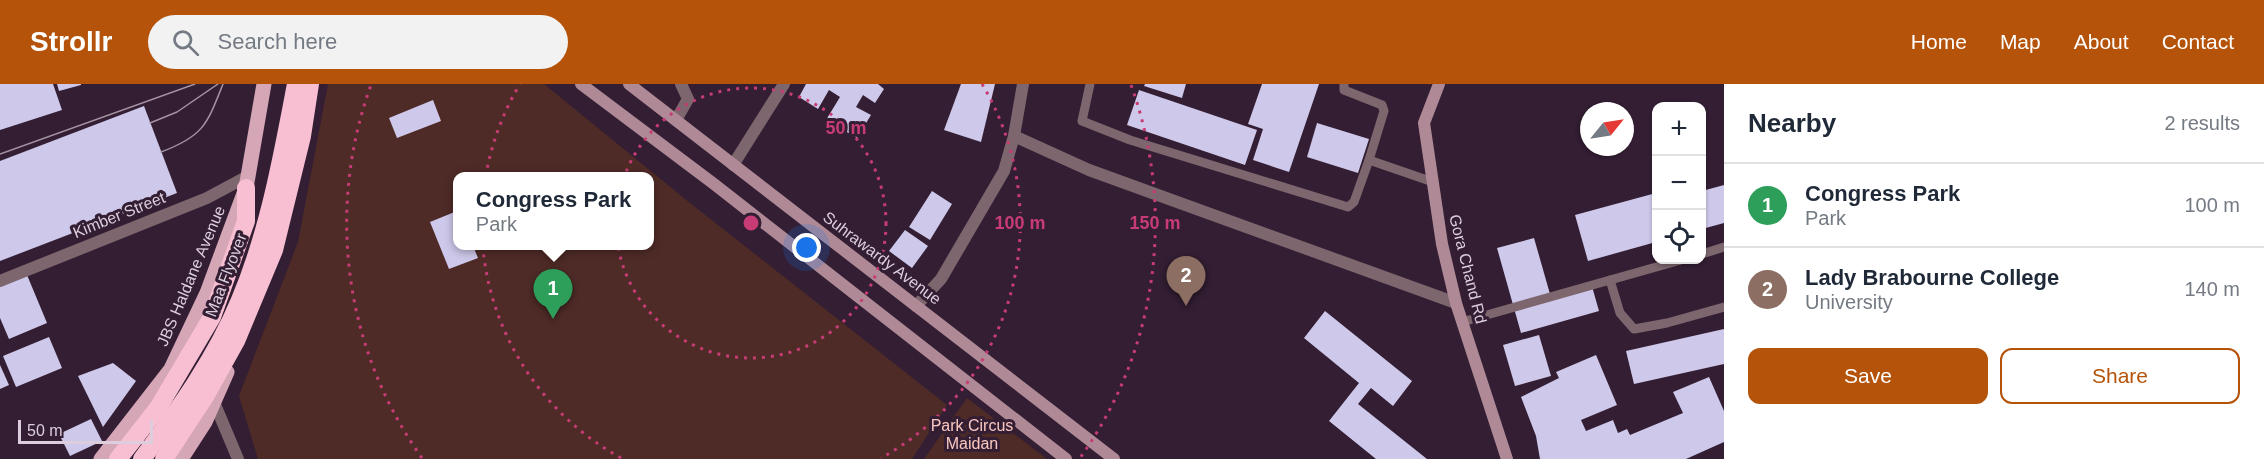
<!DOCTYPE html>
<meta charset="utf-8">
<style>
body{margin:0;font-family:Helvetica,sans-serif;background:#f2f2f3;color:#1f2937}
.controls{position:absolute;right:18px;top:18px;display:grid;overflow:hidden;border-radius:12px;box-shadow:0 2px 4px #0004}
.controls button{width:54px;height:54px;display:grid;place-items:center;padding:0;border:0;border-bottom:2px solid #e0e1e3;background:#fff;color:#1f2937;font:30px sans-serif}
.compass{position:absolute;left:1580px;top:18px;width:54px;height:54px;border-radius:50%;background:#fff;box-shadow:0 2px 4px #0004;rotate:60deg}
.scale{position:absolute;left:18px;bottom:15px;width:135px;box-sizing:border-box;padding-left:6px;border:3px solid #dccedc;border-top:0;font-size:16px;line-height:21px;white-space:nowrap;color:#dccedc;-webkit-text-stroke:4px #331e33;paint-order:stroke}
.you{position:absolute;left:807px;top:164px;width:21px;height:21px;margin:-15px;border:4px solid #fff;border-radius:50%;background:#1a73e8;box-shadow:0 0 0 9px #1a73e833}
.badge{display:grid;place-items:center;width:39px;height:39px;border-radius:50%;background:#b45309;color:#fff;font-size:20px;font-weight:700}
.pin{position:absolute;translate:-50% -50px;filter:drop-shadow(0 2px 3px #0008)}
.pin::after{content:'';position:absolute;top:32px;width:21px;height:18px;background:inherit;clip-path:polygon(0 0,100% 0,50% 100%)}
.popup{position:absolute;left:453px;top:88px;width:201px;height:78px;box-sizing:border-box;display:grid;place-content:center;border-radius:12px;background:#fff;filter:drop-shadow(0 2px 4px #0005);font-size:20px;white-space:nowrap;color:#747a83}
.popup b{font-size:22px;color:#1f2937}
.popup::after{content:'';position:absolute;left:50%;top:100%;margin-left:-12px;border:12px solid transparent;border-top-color:#fff}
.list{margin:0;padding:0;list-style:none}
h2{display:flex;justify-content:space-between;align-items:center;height:78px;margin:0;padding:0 24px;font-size:26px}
h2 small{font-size:20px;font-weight:400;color:#747a83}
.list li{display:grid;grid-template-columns:39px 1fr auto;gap:18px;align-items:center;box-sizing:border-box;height:84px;padding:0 24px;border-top:2px solid #e0e1e3}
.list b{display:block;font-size:22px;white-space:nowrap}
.list p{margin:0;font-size:20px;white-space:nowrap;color:#747a83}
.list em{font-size:20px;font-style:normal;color:#747a83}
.actions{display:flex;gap:12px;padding:18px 24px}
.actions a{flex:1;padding:14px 0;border:2px solid #b45309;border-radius:12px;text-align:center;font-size:21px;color:#b45309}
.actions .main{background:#b45309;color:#fff}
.icon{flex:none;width:33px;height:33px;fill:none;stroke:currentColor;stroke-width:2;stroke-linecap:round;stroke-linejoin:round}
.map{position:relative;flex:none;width:1724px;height:375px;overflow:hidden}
header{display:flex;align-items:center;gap:36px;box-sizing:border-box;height:84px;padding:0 30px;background:#b45309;color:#fff}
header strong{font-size:28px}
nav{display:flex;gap:33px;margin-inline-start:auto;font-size:21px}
.search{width:420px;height:54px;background:#f2f2f3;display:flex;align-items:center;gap:15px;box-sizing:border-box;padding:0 21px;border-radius:33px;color:#747a83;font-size:22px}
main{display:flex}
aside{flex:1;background:#fff}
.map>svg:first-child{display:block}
.green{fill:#4f2b27;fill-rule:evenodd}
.building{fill:#cec8ea}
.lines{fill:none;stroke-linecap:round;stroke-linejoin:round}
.lane{stroke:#7d666e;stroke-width:9}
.street{stroke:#7d666e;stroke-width:12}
.secondary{stroke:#af8a96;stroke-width:12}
.primary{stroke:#d5a6b6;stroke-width:15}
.highway{stroke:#f8bfd2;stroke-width:18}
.tram{stroke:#a393a3;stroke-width:1.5}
.ring{fill:none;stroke:#c73c75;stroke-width:3;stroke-dasharray:3 6}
.labels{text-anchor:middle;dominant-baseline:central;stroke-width:6;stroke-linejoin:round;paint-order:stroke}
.street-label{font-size:16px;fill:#dccedc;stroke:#331e33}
.park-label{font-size:16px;fill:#fac7c0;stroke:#331e33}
.centre{fill:#c73c75;stroke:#331e33;stroke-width:3}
.ring-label{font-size:18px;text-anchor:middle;font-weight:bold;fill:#c73c75;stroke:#331e33;stroke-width:6;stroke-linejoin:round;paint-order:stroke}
</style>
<header>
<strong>Strollr</strong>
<div class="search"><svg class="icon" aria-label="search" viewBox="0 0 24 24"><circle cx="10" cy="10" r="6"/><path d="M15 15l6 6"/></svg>Search here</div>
<nav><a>Home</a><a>Map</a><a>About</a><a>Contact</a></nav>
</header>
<main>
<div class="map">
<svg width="1724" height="375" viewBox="0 0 1724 375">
<rect width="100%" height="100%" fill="#331e33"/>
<g class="green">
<path d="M328,0H544L690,119L947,321L912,375H258L239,312L298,158ZM457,92H649V162H457Z"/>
<polygon points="967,314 1047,375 924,375"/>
</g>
<g class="building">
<polygon points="0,0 53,0 62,26 0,46"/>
<polygon points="57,0 81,0 81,1 59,7"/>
<polygon points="806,0 878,0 884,5 875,19 863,11 856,23 871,31 857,54 826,36 840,13 829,6 818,25 799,13"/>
<polygon points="961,0 995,0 981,58 944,46"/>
<polygon points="1145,0 1186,0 1182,14 1144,2"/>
<polygon points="1262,0 1319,0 1289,88 1253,76 1263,45 1248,40"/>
<polygon points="1139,6 1257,46 1245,81 1127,41"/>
<polygon points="433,16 441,37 397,54 389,34"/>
<polygon points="144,22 177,109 0,177 0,77"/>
<polygon points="1317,39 1369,55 1358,89 1307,73"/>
<polygon points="1724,101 1724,139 1702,145 1702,107"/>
<polygon points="932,107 952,120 930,156 909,143"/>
<polygon points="1656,109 1656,158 1588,177 1575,131"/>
<polygon points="457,127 457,162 473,162 478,174 449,185 430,138"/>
<polygon points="905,146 928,162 912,184 889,167"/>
<polygon points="1534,154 1550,210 1591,199 1599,227 1521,249 1497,164"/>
<polygon points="27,191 47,239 9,255 0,234 0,203"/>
<polygon points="1325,227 1412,297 1393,322 1371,304 1358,320 1427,375 1376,375 1329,337 1359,299 1304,254"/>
<polygon points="1724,245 1724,280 1634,300 1626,267"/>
<polygon points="1539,251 1551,292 1515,302 1503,261"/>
<polygon points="49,253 62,284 16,303 3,272"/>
<polygon points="1596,271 1617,321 1581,336 1586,347 1613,336 1618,349 1627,345 1630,351 1683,329 1673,308 1709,293 1724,327 1724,358 1686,375 1540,375 1536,352 1521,313 1559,294 1556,288"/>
<polygon points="113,279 136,297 103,343 78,292"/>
<polygon points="0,281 9,301 0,305"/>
<polygon points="91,335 102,357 70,372 59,350"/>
</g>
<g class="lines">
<g class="lane">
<polyline points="1090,0 1082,37 1130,56 1348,123 1354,118 1369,76"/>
<polyline points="1344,0 1344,6 1382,21 1384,27 1369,76 1433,98"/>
<polyline points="1702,170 1724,163"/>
<polyline points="1610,196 1620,229 1634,245 1667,239 1724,223"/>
<polyline points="1462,238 1681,176"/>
</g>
<g class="street">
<polyline points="676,36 688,15 681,0"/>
<polyline points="1014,52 1089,86 1456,219"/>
<polyline points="733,81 784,0"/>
<polyline points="0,197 207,114 248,92"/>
<polyline points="916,222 941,195 1004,87 1014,52 1023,0"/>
<polyline points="214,318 238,375"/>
</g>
<g class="secondary">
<polyline points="581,0 714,100 1066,375"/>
<polyline points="629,0 1114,375"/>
<polyline points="1439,0 1424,39 1442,160 1456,219 1507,375"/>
</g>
<g class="primary">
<polyline points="101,375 171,285 207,209 246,104 264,0"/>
<polyline points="181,375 205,338 227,288"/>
</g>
<g class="highway">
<polyline points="118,375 158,324 212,233 246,137 246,104"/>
<path d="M142,375C179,325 216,274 240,216C269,147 282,73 296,0"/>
<polyline points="164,375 206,311 236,257 274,166 302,52 310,0"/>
</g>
<g class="tram">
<polyline points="150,39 177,28 218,0"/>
<path d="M161,68C204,52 207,40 223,0"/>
<polyline points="0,70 195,0"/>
</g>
</g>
<g class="ring">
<circle cx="751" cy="139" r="135"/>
<path d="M621 374A269 269 0 0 1 520 0M982 0A269 269 0 0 1 881 374"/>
<path d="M422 374A404 404 0 0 1 371 1M1131 1A404 404 0 0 1 1080 374"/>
</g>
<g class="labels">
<g class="street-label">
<text transform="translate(119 131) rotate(-22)">Kimber Street</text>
<text transform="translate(882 174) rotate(37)">Suhrawardy Avenue</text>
<text transform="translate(1468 185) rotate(76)">Gora Chand Rd</text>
<text transform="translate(226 191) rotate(-69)">Maa Flyover</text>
<text transform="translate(191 192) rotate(-67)">JBS Haldane Avenue</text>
</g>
<g class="park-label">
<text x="972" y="341">Park Circus<tspan x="972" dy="18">Maidan</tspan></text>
</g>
</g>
<circle cx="751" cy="139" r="9" class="centre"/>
<g class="ring-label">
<text x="846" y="50">50 m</text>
<text x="1020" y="145">100 m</text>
<text x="1155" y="145">150 m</text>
</g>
</svg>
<div class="controls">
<button>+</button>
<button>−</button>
<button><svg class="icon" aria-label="locate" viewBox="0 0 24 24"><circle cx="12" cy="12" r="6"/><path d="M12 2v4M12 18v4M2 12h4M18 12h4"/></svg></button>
</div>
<svg class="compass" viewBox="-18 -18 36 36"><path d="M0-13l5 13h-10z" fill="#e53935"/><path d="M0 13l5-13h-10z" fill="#747a83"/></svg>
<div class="scale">50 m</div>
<div class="you"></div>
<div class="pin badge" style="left:553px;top:235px;background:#2e9e5b">1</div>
<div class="popup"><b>Congress Park</b>Park</div>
<div class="pin badge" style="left:1186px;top:222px;background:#8d6e63">2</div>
</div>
<aside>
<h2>Nearby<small>2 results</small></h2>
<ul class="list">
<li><span class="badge" style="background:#2e9e5b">1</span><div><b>Congress Park</b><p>Park</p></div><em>100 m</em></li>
<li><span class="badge" style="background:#8d6e63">2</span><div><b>Lady Brabourne College</b><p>University</p></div><em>140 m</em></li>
</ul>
<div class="actions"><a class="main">Save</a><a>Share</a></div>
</aside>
</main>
